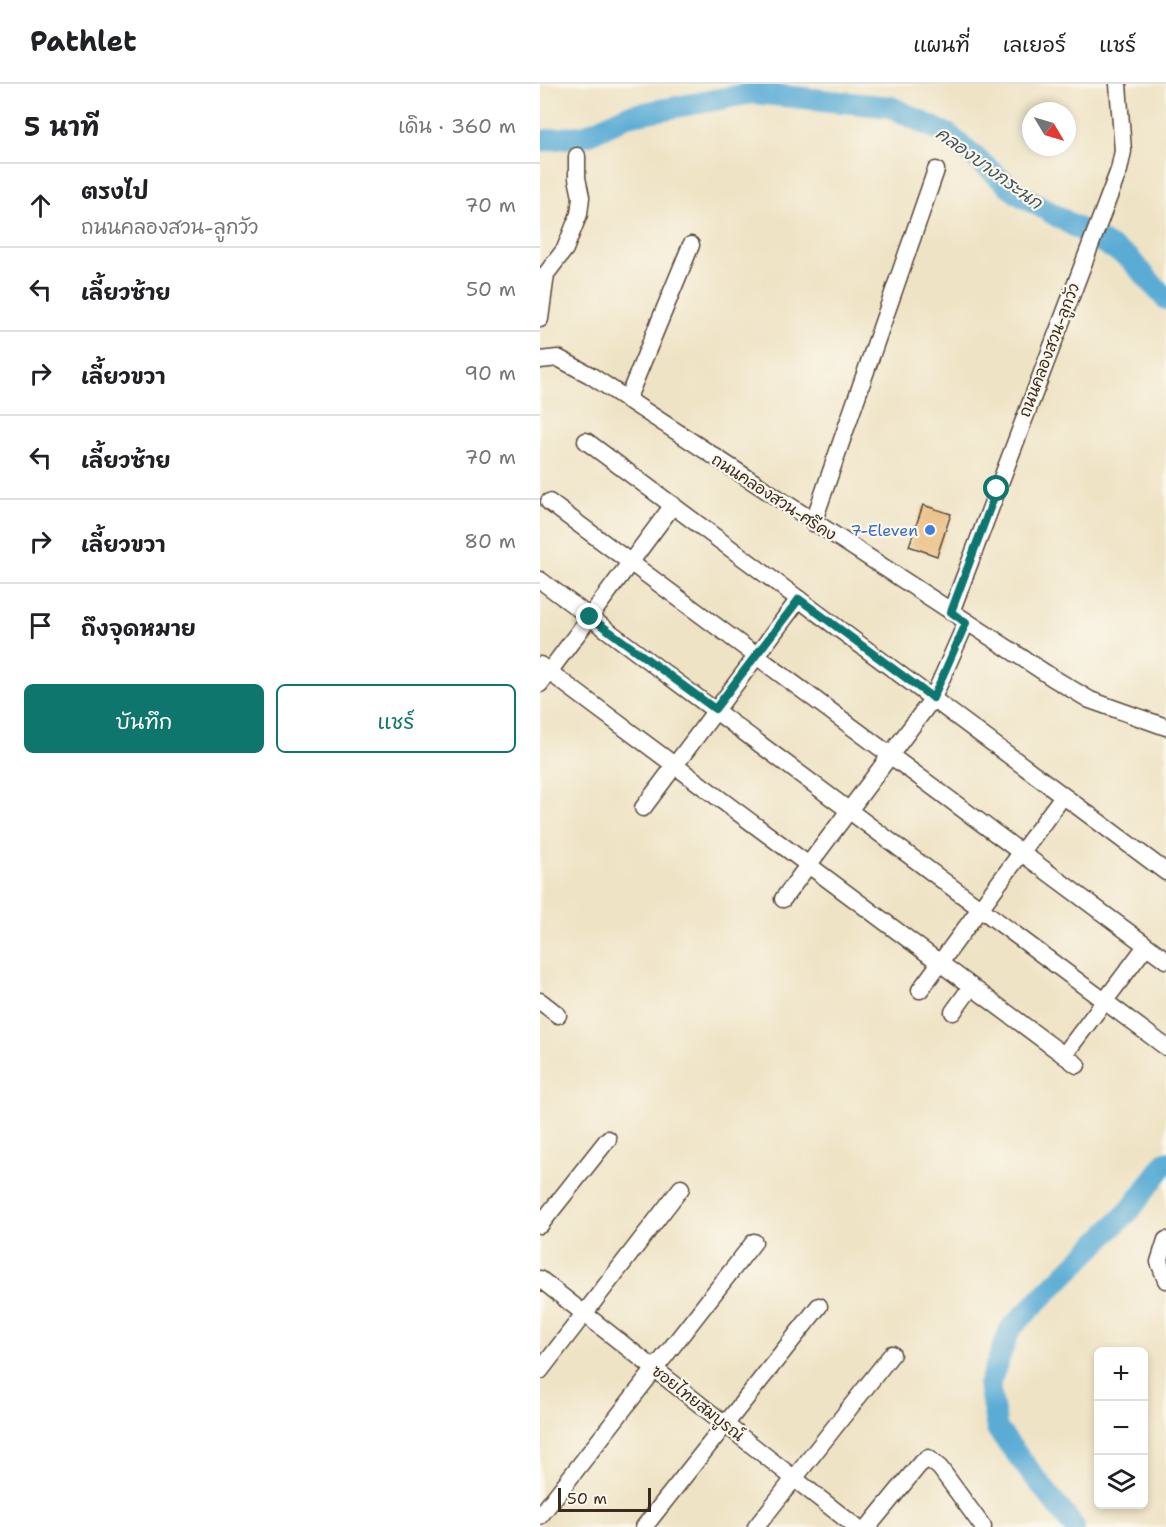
<!DOCTYPE html>
<html lang="th">
<meta charset="utf-8">
<style>
body{margin:0;font-family:"Shantell Sans","Playpen Sans Thai",sans-serif;background:#f2f2f2;color:#202124}
.controls{position:absolute;right:18px;bottom:18px;display:grid;overflow:hidden;border-radius:9px;box-shadow:0 3px 9px #0003}
.controls button{width:54px;height:54px;display:grid;place-items:center;padding:0;border:0;border-bottom:2px solid #e0e0e0;background:#fff;color:#202124;font:30px sans-serif}
.compass{position:absolute;left:482px;top:18px;width:54px;height:54px;border-radius:50%;background:#fff;box-shadow:0 3px 9px #0003;rotate:128deg}
.scale{position:absolute;left:18px;bottom:15px;width:93px;box-sizing:border-box;padding-left:6px;border:3px solid #3b2a1e;border-top:0;font-size:16px;line-height:21px;white-space:nowrap;color:#3b2a1e;-webkit-text-stroke:4px #fbf7ec;paint-order:stroke}
.stop{position:absolute;width:18px;height:18px;margin:-14px;border:4px solid #0f766e;border-radius:50%;background:#fff}
.stop.end{background:#0f766e;border-color:#fff;box-shadow:0 2px 6px #0008}
.list{margin:0;padding:0;list-style:none}
h2{display:flex;justify-content:space-between;align-items:center;height:78px;margin:0;padding:0 24px;font-size:26px}
h2 small{font-size:20px;font-weight:400;color:#757577}
.list li{display:grid;grid-template-columns:39px 1fr auto;gap:18px;align-items:center;box-sizing:border-box;height:84px;padding:0 24px;border-top:2px solid #e0e0e0}
.list b{display:block;font-size:22px;white-space:nowrap}
.list p{margin:0;font-size:20px;white-space:nowrap;color:#757577}
.list em{font-size:20px;font-style:normal;color:#757577}
.actions{display:flex;gap:12px;padding:18px 24px}
.actions a{flex:1;padding:14px 0;border:2px solid #0f766e;border-radius:9px;text-align:center;font-size:21px;color:#0f766e}
.actions .main{background:#0f766e;color:#fff}
.icon{flex:none;width:33px;height:33px;fill:none;stroke:currentColor;stroke-width:2;stroke-linecap:round;stroke-linejoin:round}
.map{position:relative;flex:none;width:626px;height:1443px;overflow:hidden}
header{display:flex;align-items:center;gap:36px;box-sizing:border-box;height:84px;padding:0 30px;background:#fff;border-bottom:2px solid #e0e0e0}
header strong{font-size:28px}
nav{display:flex;gap:33px;margin-inline-start:auto;font-size:21px}
main{display:flex}
aside{flex:1;background:#fff}
.map>svg:first-child{display:block}
.lines{fill:none;stroke-linecap:round;stroke-linejoin:round}
.river{stroke:#5aacd5;stroke-width:22}
.building{fill:#e8b775}
.minor-casing{stroke:#564637;stroke-width:19}
.minor{stroke:#fff;stroke-width:16}
.route{stroke:#0f766e;stroke-width:8}
.shop-dot{fill:#3f7fe0;stroke:#fbf7ec;stroke-width:2}
.labels{text-anchor:middle;dominant-baseline:central;stroke-width:4.5;stroke-linejoin:round;paint-order:stroke}
.street-label{font-size:16px;fill:#3b2a1e;stroke:#fbf7ec}
.shop-label{font-size:16px;fill:#366cbe;stroke:#fbf7ec;text-anchor:end}
.water-label{font-size:18px;font-style:italic;fill:#46585e;stroke:#fbf7ec}
</style>
<header>
<strong>Pathlet</strong>
<nav><a>แผนที่</a><a>เลเยอร์</a><a>แชร์</a></nav>
</header>
<main>
<aside>
<h2>5 นาที<small>เดิน · 360 m</small></h2>
<ul class="list">
<li><svg class="icon" aria-label="ahead" viewBox="0 0 24 24"><path d="M12 20V5M6 11l6-6 6 6"/></svg><div><b>ตรงไป</b><p>ถนนคลองสวน-ลูกวัว</p></div><em>70 m</em></li>
<li><svg class="icon" aria-label="left" viewBox="0 0 24 24"><path d="M17 20v-9H6M10 6l-5 5 5 5"/></svg><div><b>เลี้ยวซ้าย</b></div><em>50 m</em></li>
<li><svg class="icon" aria-label="right" viewBox="0 0 24 24"><path d="M7 20v-9h11M14 6l5 5-5 5"/></svg><div><b>เลี้ยวขวา</b></div><em>90 m</em></li>
<li><svg class="icon" aria-label="left" viewBox="0 0 24 24"><path d="M17 20v-9H6M10 6l-5 5 5 5"/></svg><div><b>เลี้ยวซ้าย</b></div><em>70 m</em></li>
<li><svg class="icon" aria-label="right" viewBox="0 0 24 24"><path d="M7 20v-9h11M14 6l5 5-5 5"/></svg><div><b>เลี้ยวขวา</b></div><em>80 m</em></li>
<li><svg class="icon" aria-label="arrive" viewBox="0 0 24 24"><path d="M6 21V4h12l-3 4 3 4H6"/></svg><div><b>ถึงจุดหมาย</b></div></li>
</ul>
<div class="actions"><a class="main">บันทึก</a><a>แชร์</a></div>
</aside>
<div class="map">
<svg width="626" height="1443" viewBox="0 0 626 1443">
<rect width="100%" height="100%" fill="#fbf7ec"/>
<filter id="ink" filterUnits="userSpaceOnUse"><feTurbulence type="fractalNoise" baseFrequency=".0167" numOctaves="2"/><feDisplacementMap in="SourceGraphic" scale="12" xChannelSelector="R" yChannelSelector="G"/><feConvolveMatrix kernelMatrix="1 2 1 2 8 2 1 2 1" color-interpolation-filters="sRGB"/></filter>
<filter id="wash" filterUnits="userSpaceOnUse"><feTurbulence type="fractalNoise" baseFrequency=".008" numOctaves="4" result="noise"/><feDisplacementMap in="SourceGraphic" scale="24" xChannelSelector="R" yChannelSelector="G"/><feGaussianBlur stdDeviation="1.35" result="paint"/><feColorMatrix in="noise" values="0 0 0 0 0 0 0 0 0 0 0 0 0 0 0 0 0 1.4 0 .05"/><feComposite in="paint" operator="in"/></filter>
<g filter="url(#wash)">
<rect width="100%" height="100%" fill="#efe3c5"/>
<g class="lines">
<g class="river">
<polyline points="0,57 47,51 87,32 213,9 351,23 409,51 477,109 589,174 626,215"/>
<polyline points="534,1443 457,1345 449,1301 470,1245 591,1125 626,1078"/>
</g>
</g>
<g id="blocks">
<polygon class="building" points="383,421 411,430 397,472 369,462"/>
</g>
</g>
<g filter="url(#ink)">
<use href="#blocks" fill-opacity="0" stroke="#564637" stroke-width="1.5"/>
<g class="lines">
<defs>
<g id="minor">
<polyline points="0,235 6,190 25,165 39,130 41,113 37,94 37,72"/>
<polyline points="0,276 18,274 50,291 513,594 550,616 626,643"/>
<polyline points="87,316 151,161"/>
<polyline points="46,357 626,788"/>
<polyline points="9,418 626,876"/>
<polyline points="273,439 396,86"/>
<polyline points="0,496 626,963"/>
<polyline points="411,528 579,86 583,67 578,0"/>
<polyline points="0,581 537,981"/>
<polyline points="0,600 133,421"/>
<polyline points="103,724 259,515"/>
<polyline points="243,815 393,614 426,539"/>
<polyline points="380,906 523,712"/>
<polyline points="0,917 18,931"/>
<polyline points="413,928 431,903"/>
<polyline points="524,971 606,862"/>
<polyline points="0,1141 68,1055"/>
<polyline points="626,1156 619,1178 626,1196"/>
<polyline points="0,1195 316,1443"/>
<polyline points="0,1287 141,1104"/>
<polyline points="0,1432 214,1158"/>
<polyline points="104,1443 279,1222"/>
<polyline points="216,1443 352,1270"/>
<polyline points="328,1443 379,1381 388,1374 400,1384 443,1443"/>
</g>
</defs>
<use href="#minor" class="minor-casing"/>
<use href="#minor" class="minor"/>
</g>
</g>
<g class="lines" filter="url(#ink)">
<polyline class="route" points="50,533 175,625 259,515 393,614 426,539 411,528 457,405"/>
</g>
<circle class="shop-dot" cx="390" cy="446" r="6"/>
<g class="labels">
<g class="street-label">
<text transform="translate(509 266) rotate(-69)">ถนนคลองสวน-ลูกวัว</text>
<text transform="translate(234 413) rotate(33)">ถนนคลองสวน-ศรีคง</text>
<text transform="translate(158 1319) rotate(38)">ซอยไทยสมบูรณ์</text>
</g>
<g class="shop-label">
<text x="378" y="446">7-Eleven</text>
</g>
<g class="water-label">
<text transform="translate(449 84) rotate(36)">คลองบางกระนก</text>
</g>
</g>
</svg>
<div class="controls">
<button>+</button>
<button>−</button>
<button><svg class="icon" aria-label="layers" viewBox="0 0 24 24"><path d="M12 4l9 5-9 5-9-5zM3 14l9 5 9-5"/></svg></button>
</div>
<svg class="compass" viewBox="-18 -18 36 36"><path d="M0-13l5 13h-10z" fill="#e53935"/><path d="M0 13l5-13h-10z" fill="#757577"/></svg>
<div class="scale">50 m</div>
<div class="stop" style="left:457px;top:405px"></div>
<div class="stop end" style="left:50px;top:533px"></div>
</div>
</main>
